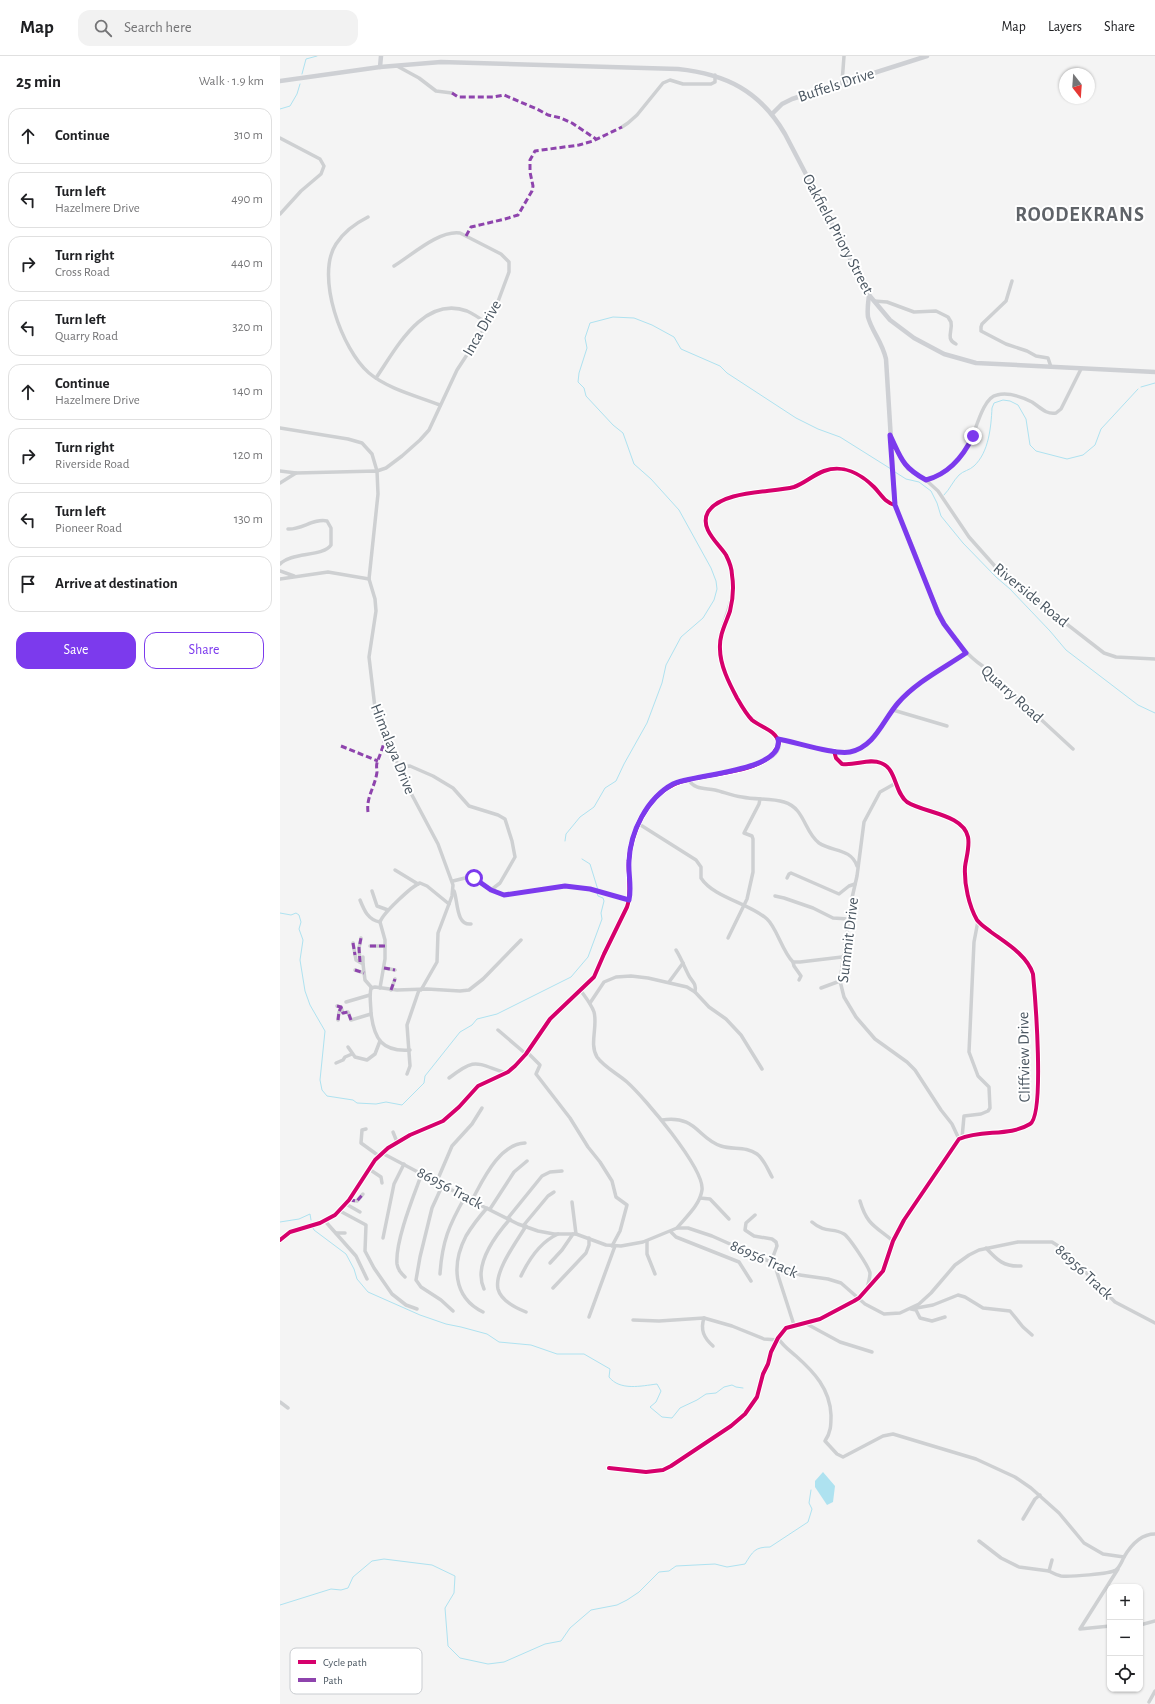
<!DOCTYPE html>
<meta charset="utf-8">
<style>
body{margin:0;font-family:"Alegreya Sans",sans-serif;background:#f2f2f2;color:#202124}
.controls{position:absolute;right:12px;bottom:12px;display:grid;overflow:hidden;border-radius:8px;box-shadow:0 1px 3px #0004}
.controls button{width:36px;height:36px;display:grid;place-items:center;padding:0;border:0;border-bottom:1px solid #e0e0e0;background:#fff;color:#202124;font:20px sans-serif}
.compass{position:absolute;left:779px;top:12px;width:36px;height:36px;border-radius:50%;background:#fff;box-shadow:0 1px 3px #0004;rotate:163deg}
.stop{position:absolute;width:12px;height:12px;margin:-9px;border:3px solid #7c3aed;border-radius:50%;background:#fff}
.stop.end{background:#7c3aed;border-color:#fff;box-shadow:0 1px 4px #0008}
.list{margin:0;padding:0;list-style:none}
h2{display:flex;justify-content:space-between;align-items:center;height:52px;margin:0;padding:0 16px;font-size:17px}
h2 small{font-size:13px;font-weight:400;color:#757577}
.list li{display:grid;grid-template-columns:26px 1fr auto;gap:12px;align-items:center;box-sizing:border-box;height:56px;margin:0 8px 8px;padding:0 8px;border:1px solid #e0e0e0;border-radius:12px}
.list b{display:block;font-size:15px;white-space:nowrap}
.list p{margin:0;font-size:13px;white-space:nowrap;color:#757577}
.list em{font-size:13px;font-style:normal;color:#757577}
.actions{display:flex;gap:8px;padding:12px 16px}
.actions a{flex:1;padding:9px 0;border:1px solid #7c3aed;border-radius:12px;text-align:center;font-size:14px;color:#7c3aed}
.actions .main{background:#7c3aed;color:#fff}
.icon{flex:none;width:22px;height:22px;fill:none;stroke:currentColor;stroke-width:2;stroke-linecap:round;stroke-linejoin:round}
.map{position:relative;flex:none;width:875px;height:1648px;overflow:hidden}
header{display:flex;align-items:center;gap:24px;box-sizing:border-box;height:56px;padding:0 20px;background:#fff;border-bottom:1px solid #e0e0e0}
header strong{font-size:19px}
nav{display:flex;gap:22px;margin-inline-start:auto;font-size:14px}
.search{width:280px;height:36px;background:#f2f2f2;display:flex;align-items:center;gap:10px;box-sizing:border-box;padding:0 14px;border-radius:12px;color:#757577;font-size:15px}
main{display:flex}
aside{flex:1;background:#fff}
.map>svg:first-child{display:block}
.water{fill:#aee2f0}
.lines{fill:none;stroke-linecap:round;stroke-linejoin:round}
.stream{stroke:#aee2f0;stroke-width:1}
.street{stroke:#ced0d2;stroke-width:3.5}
.secondary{stroke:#ced0d4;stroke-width:4.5}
.quiet{stroke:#8e44ad;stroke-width:3;stroke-dasharray:6 3;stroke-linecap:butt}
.cycleway-casing{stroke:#fff;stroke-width:6}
.cycleway{stroke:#d6006c;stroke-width:4}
.route{stroke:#7c3aed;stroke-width:5}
.labels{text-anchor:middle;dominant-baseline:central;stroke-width:4;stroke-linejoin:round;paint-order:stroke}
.street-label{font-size:16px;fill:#4a5661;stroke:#fff}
.district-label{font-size:20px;font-weight:bold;letter-spacing:1px;fill:#5f6368;stroke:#fff}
.key{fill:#fff;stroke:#c9ccd0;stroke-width:1}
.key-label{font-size:11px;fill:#4a5661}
</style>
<header>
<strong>Map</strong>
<div class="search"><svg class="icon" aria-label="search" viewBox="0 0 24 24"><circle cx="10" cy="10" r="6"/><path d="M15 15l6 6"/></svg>Search here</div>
<nav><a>Map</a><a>Layers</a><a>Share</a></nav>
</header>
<main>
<aside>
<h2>25 min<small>Walk · 1.9 km</small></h2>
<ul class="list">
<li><svg class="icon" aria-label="ahead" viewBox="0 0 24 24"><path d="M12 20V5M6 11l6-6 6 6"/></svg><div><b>Continue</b></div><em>310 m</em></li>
<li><svg class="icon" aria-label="left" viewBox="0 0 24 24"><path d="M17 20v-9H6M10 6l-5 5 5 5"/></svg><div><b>Turn left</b><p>Hazelmere Drive</p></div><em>490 m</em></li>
<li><svg class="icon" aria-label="right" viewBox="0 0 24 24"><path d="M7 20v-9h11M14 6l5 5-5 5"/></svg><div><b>Turn right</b><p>Cross Road</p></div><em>440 m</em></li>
<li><svg class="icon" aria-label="left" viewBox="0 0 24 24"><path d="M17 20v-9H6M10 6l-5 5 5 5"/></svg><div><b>Turn left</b><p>Quarry Road</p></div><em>320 m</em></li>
<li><svg class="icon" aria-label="ahead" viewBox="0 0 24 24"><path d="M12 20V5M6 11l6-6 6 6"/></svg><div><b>Continue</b><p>Hazelmere Drive</p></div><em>140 m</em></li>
<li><svg class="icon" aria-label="right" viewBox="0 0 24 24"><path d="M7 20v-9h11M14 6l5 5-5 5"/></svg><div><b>Turn right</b><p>Riverside Road</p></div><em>120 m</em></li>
<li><svg class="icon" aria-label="left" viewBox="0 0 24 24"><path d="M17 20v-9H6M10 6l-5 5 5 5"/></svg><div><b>Turn left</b><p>Pioneer Road</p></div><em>130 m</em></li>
<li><svg class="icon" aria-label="arrive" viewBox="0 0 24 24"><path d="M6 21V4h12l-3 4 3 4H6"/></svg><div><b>Arrive at destination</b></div></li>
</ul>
<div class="actions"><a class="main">Save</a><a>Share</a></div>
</aside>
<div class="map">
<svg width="875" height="1648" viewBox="0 0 875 1648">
<rect width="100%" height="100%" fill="#f4f4f4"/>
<polygon class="water" points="543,1416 555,1430 553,1446 547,1449 535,1431 535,1425"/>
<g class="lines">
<g class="stream">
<polyline points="22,18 26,3 37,0"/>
<polyline points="0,53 10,50 17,38 20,28"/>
<polyline points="861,331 875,327"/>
<polyline points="615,416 626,423 639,426 651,435 657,447 661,460 683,487 716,521 730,533 770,575 786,594 858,649 875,657"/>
<path d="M664,439C670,433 673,425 679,419C683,415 690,414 694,410C709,396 711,371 712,352L714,347L723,344L730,345L738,349L746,363L750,389L756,395L787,403L803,399L815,389L821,373L858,333"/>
<polyline points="285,785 286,778 300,761 314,751 325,732 336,725 344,708 367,667 382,627 386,609 401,581 423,562 434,544 437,533 436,525 431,512 399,454 371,423 354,408 343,377 333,369 306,340 304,332 298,326 299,317 307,292 305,282 310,267 333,261 354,262 372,269 394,281 401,293 440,310 447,317 516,362 538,373 560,381 611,413"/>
<polyline points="302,803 310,808 318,834"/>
<polyline points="0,857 11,859 16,857 19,859 21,866 19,873 23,884 20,904 25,935 30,949 45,975 40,1024 42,1034 47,1040 73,1044 77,1047 96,1048 106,1046 122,1049 144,1027 145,1020 180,976 192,969 197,963 217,958 291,921 308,901 322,863 321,857 324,845 323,842 318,840 317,837"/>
<polyline points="0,1166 19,1163 30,1158 31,1164"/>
<path d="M33,1172L34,1174L66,1198L74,1213L77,1223L88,1236L140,1259L166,1268L181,1271L207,1278L219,1286L251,1289L277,1298H304L330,1313L329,1321C340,1335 361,1330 377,1328L381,1335L376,1346L370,1351L382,1361L392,1362L400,1352L417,1344L426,1338L436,1337L444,1331L452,1329L456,1331L463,1332"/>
<path d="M0,1549L51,1533L61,1534L68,1532L73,1521L92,1505L104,1503L152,1509L175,1520L174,1537L165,1552L168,1590L180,1602L208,1608L224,1606L265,1588L281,1585L290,1572L311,1554L337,1549L347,1544L359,1536L379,1516L389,1515L396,1510L435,1508L447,1511L465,1508C473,1495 475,1491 490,1491L528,1466L532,1453L529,1447L531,1434"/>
</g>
<g class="street">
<polyline points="117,10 139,22 156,35 172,37"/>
<polyline points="562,27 564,0"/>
<polyline points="342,71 348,67 357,59 383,27 390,24 403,28 431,28 435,26 435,19"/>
<polyline points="0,82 40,103 44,110 41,118 21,135 0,158"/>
<path d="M88,161C76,167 63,177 56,188C35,220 62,294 89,317C108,333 137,340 160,349"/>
<polyline points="732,225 726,245 702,268 701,271 701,275 726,288 747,295 756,300 768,302 771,311"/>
<path d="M594,245L607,246L634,256L656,255L668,261L671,266C673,275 665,283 676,288"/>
<path d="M96,322C116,293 143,239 187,255C194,258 201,263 208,268"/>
<path d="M0,372L68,383L82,387L92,398L97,415L106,412L122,400L140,384L149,374L177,314L213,259L229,216V206L221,198L180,177C159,174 132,199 114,210"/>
<polyline points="611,382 621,403 628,413 646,424 658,435 689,481 721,517 824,597 836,601 875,603"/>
<polyline points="0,415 16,417 97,415 98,438 89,523 95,543 96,555 89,601 95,652 124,724 158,788 173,829 172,840 158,877 157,906 141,934"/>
<path d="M646,424C665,419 678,407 688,391C695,379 702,341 717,339C728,336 742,341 752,346C760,351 766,359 776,357L781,353L801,313"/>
<polyline points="0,427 16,417"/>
<path d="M615,449C620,463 627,477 633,492C650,536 663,583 704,611L793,693"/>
<path d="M0,508C11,496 43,501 51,489V472L47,465C34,462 21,474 8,473"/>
<polyline points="0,515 14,520"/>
<polyline points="0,523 48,516 89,523"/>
<polyline points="613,654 667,670"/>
<path d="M498,683C516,686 554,699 570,696C595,691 603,664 618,647C636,626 664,612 686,597"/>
<polyline points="118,711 130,710 153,720 173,732 189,750 218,759 225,763 232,785 235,801 220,827 211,834"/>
<path d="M408,723C415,734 423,732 435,734C444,736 452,740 462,741C476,744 491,742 504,746C525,752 524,776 539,787C552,796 571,792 577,810"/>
<polyline points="616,727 600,736 584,766 577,820 572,842 560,925 564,941 576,961 595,983 627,1006 635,1014 661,1054 672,1068 679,1083"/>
<path d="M359,768L416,804L421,811V822C434,842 469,847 487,863C497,872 502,895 513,906H520L562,901"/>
<polyline points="115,814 138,828"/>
<polyline points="507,822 509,818 511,817 559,838 569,830 575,828"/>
<polyline points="173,825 185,822 194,823 211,834 224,839 285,830 310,833 349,844"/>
<polyline points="92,835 97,850 108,854"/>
<path d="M174,835C178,845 176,870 191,868"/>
<polyline points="495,840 504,842 533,852 553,862 568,863"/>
<path d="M80,844C84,854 88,864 100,866"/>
<polyline points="448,882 467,843 473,816 473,783 472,780 464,777 479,748 480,743"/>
<polyline points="73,887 76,904 83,908 85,924 92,932"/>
<polyline points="90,890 105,890"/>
<path d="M396,894C401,902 404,910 408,918C411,925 417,927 415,936"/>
<polyline points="80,906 79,892 81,882"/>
<polyline points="513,906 514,910 521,920 519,924"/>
<polyline points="83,908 83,901"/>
<polyline points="104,912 115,914"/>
<polyline points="75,914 84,917"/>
<polyline points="389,926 403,907"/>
<path d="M100,932L105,903V884L100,866C103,857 132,830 140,827L147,830L169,848"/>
<polyline points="541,932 560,925"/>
<polyline points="111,934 115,923"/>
<path d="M301,935C306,942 311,948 314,956C318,970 309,988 317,1001C324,1011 338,1018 347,1026C364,1041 425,1113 422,1134C420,1149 406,1161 397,1172"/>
<polyline points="66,946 90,939"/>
<polyline points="310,947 324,926 336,921 351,920 368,922 407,931 415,936 429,951 446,963 461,979 482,1013"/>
<polyline points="57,950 61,951 63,957 68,956 71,964 91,958"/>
<polyline points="58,964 59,956 61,952"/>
<polyline points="218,974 246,998"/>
<polyline points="68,991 75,1001 87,1004 95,998 100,985"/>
<path d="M130,994C102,996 94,983 91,957C91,949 89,940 91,932L95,931L117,934L147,933L180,935L189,934L203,923L241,884"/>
<polyline points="247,996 260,1009 256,1018 290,1062 308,1091 320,1106 332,1125 336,1141 347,1149 340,1175 332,1190"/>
<polyline points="56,1007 63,1004 65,1001 72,998"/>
<polyline points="127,1018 130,1010 127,969 139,934"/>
<path d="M169,1022C196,1001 195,1007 226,1017"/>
<path d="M382,1064C417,1059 417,1082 441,1090C453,1094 466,1090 477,1098C484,1103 488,1114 492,1121"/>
<polyline points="86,1073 82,1074 81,1087 99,1100"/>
<polyline points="113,1076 117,1086"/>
<polyline points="682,1082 684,1060 701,1058 708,1055 710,1052 709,1031 698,1020 689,996 694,886 698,865"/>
<polyline points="102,1097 200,1149 238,1168 258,1175 274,1178 296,1178 326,1189 341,1190 363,1186 397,1172 408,1172 432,1180 520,1219 548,1223 561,1227 585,1248 604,1258 620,1257 639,1248 651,1237 675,1209 689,1199 699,1194 738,1186 772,1186 783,1193 835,1246 875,1267"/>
<polyline points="89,1113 101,1121 102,1127"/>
<polyline points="157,1125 172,1090 192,1068 202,1052"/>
<polyline points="163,1128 152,1152 140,1201 136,1224 141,1231 161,1244 173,1255"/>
<polyline points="420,1142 430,1143 449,1163"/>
<polyline points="69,1144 77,1145 83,1138"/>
<path d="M192,1144C203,1124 219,1088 245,1087"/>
<path d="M580,1145C587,1169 595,1170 613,1185"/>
<polyline points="292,1146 296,1178"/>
<polyline points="66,1148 80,1156"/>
<polyline points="210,1153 234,1116 247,1105"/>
<polyline points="60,1155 86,1169 85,1195 94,1212 112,1238 126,1249 137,1253"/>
<polyline points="475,1159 466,1167 465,1174 474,1180 492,1183 496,1186 497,1190 491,1206"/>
<polyline points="228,1162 262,1120 270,1116 282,1115"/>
<polyline points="45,1165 76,1200 87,1223"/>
<path d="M532,1166C546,1178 552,1171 564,1178C569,1181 589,1211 590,1217C590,1222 588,1228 587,1233"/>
<polyline points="243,1170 268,1140 274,1136"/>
<path d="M246,1170C237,1185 214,1215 218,1233C221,1245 236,1252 246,1256"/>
<polyline points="391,1176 396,1181 459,1206 471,1225"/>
<polyline points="56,1177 65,1177"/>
<polyline points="103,1182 114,1128 124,1108"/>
<polyline points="367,1185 367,1198 375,1218"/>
<path d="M706,1192C717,1204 724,1211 741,1210"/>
<polyline points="270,1207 282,1194 293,1178"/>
<polyline points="494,1207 514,1269"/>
<path d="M160,1218C162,1186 169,1169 185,1141"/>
<path d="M241,1220C249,1203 260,1186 278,1178"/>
<path d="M125,1221C121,1217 118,1214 117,1208C115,1185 134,1139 142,1117"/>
<polyline points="273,1232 306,1197 309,1189 309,1182"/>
<path d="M204,1233C193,1209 215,1180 230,1163"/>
<path d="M203,1256C172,1241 172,1207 186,1180C192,1170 199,1161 207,1152"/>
<polyline points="309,1261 335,1190"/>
<polyline points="665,1261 652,1265 640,1262 636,1254 631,1253 653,1249 678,1239 685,1241 703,1252 730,1255 743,1271 752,1279"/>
<path d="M424,1262C420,1274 424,1282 433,1290"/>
<polyline points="353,1264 379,1265 424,1262 452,1270 484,1283 498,1284"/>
<polyline points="525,1267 560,1286 592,1296"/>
<path d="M498,1282C503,1290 509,1294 516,1300C534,1316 550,1333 551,1359C551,1369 551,1376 545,1385L557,1398L563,1401L603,1380L613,1378L696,1403L735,1421L751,1432L779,1457L804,1487L823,1498L844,1501"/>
<polyline points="0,1346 8,1352"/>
<path d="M329,1412L366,1416L383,1414L391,1410L451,1370L465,1358L477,1341L483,1318L488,1308L491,1296L498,1282L506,1272L540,1263L574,1245L579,1242L603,1215L613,1185L624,1164L679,1083C702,1073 729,1081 750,1068C765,1059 755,939 753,918C747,899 726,887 711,876C706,872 701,869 697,864C689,850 684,828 685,811C686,802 690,791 688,781C683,758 644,757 627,746C614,736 617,713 601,707C589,702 575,710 562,708L556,702L554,695"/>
<polyline points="743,1463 755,1443 760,1439"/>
<polyline points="699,1485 721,1502 739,1511 769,1515"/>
<path d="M772,1504L769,1515C773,1517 776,1519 781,1520C789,1521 830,1518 836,1514C840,1511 842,1505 844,1501C851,1489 861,1478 875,1478"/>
<polyline points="860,1569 875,1565"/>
<polyline points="830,1570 800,1573 838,1513"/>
<polyline points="869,1646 875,1635"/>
</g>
<g class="secondary">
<polyline points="100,11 101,0"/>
<path d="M0,25L100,11L161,6L398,13C446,18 480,35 505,78L589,239L610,264L634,282L664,298L696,307L875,316"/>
<polyline points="492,58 502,48 512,43 647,0"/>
<path d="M0,1184L10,1176L40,1167L55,1159L69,1144L95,1104L108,1092L130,1079L163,1065L179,1051L198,1030L228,1016L235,1010L246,998L270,963L314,921L324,898L347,851C352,836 348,821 349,806C349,777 367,743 392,729C411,718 500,716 499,687C498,674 479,670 472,663C466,658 461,650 457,643C449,627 438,604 440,585C443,563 455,547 453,523C452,515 450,506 446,499C439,487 419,472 428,457C441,434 491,437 514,431C525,427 533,419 544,415C563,408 581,418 594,431C601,438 605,447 615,449L606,303C602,285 592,276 588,261C587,254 588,247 589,239"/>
</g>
<g class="quiet">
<polyline points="172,37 178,41 213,41 224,39 257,53 268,59 281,62 292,67 316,83"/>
<polyline points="186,180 191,171 225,163 238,159 252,135 253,130 250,116 250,104 255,95 299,89 313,85 342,71"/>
<polyline points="61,690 98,705"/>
<path d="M88,756C86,741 95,731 97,716C97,713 96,710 97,707C100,698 104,690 105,680"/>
<polyline points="73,887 75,899"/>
<polyline points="90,890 105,890"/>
<polyline points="80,906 79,892 81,882"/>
<polyline points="104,912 115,914"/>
<polyline points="75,914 84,917"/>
<polyline points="111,934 115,923"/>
<polyline points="57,950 61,951 63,957 68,956 71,964"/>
<polyline points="58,964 59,956 61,951"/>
<polyline points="69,1144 77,1145 83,1138"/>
</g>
<defs>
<g id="cycleway">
<path d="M0,1184L10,1176L40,1167L55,1159L69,1144L95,1104L108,1092L130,1079L163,1065L179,1051L198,1030L228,1016L235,1010L246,998L270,963L314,921L324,898L347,851C351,840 349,830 349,818C347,797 354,772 366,754C373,743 383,733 395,728C420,716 490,720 499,687C496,674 482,672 472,664C466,658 461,649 457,642C449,627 440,609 440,593C439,579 446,567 450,555C453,543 454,531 452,519C452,512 449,505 446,499C438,487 419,472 428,456C442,434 491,437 514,431C525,427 533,419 544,415C563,408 581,418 594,431C601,438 605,447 615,449"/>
<path d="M329,1412L366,1416L383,1414L391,1410L451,1370L465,1358L477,1341L483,1318L488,1308L491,1296L498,1282L506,1272L540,1263L574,1245L579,1242L603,1215L613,1185L624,1164L679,1083C702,1073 729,1081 750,1068C765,1059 755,939 753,918C747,899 726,887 711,876C706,872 701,869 697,864C689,850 684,828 685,811C686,802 690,791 688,781C683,758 644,757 627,746C614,736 617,713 601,707C589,702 575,710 562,708L556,702L554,695"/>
</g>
</defs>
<use href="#cycleway" class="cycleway-casing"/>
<use href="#cycleway" class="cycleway"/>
</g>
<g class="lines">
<path class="route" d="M194,822L211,834L224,839L285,830L310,833L349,844C352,831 348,818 349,805C350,776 367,742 393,728C412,718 505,716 498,683C516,686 554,699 570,696C595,691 603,664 618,647C636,626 664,612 686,597L664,568L658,557L615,449L610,379C621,402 622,411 646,424C669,418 683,401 693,380"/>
</g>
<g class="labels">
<g class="street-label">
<text transform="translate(556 29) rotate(-18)">Buffels Drive</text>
<text transform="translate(558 178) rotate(62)">Oakfield Priory Street</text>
<text transform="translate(202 272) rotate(-60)">Inca Drive</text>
<text transform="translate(751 539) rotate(39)">Riverside Road</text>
<text transform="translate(732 638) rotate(42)">Quarry Road</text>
<text transform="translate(113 693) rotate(68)">Himalaya Drive</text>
<text transform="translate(568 884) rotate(-83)">Summit Drive</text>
<text transform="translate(744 1001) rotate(-91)">Cliffview Drive</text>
<text transform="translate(170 1132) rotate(28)">86956 Track</text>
<text transform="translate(484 1203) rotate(24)">86956 Track</text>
<text transform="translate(804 1216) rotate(43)">86956 Track</text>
</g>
<g class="district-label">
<text x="800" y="159">ROODEKRANS</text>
</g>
</g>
<rect x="10" y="1592" width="132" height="46" rx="6" class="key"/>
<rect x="18" y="1604" width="18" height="4" fill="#d6006c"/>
<rect x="18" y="1622" width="18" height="4" fill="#8e44ad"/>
<g class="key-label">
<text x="43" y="1610">Cycle path</text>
<text x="43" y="1628">Path</text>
</g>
</svg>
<div class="controls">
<button>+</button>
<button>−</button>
<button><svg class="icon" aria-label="locate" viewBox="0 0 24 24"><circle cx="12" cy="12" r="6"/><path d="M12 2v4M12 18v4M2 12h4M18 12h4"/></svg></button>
</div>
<svg class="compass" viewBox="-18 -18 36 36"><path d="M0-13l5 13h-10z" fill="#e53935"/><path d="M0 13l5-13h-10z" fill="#757577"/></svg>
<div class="stop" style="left:194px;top:822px"></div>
<div class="stop end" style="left:693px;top:380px"></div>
</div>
</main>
